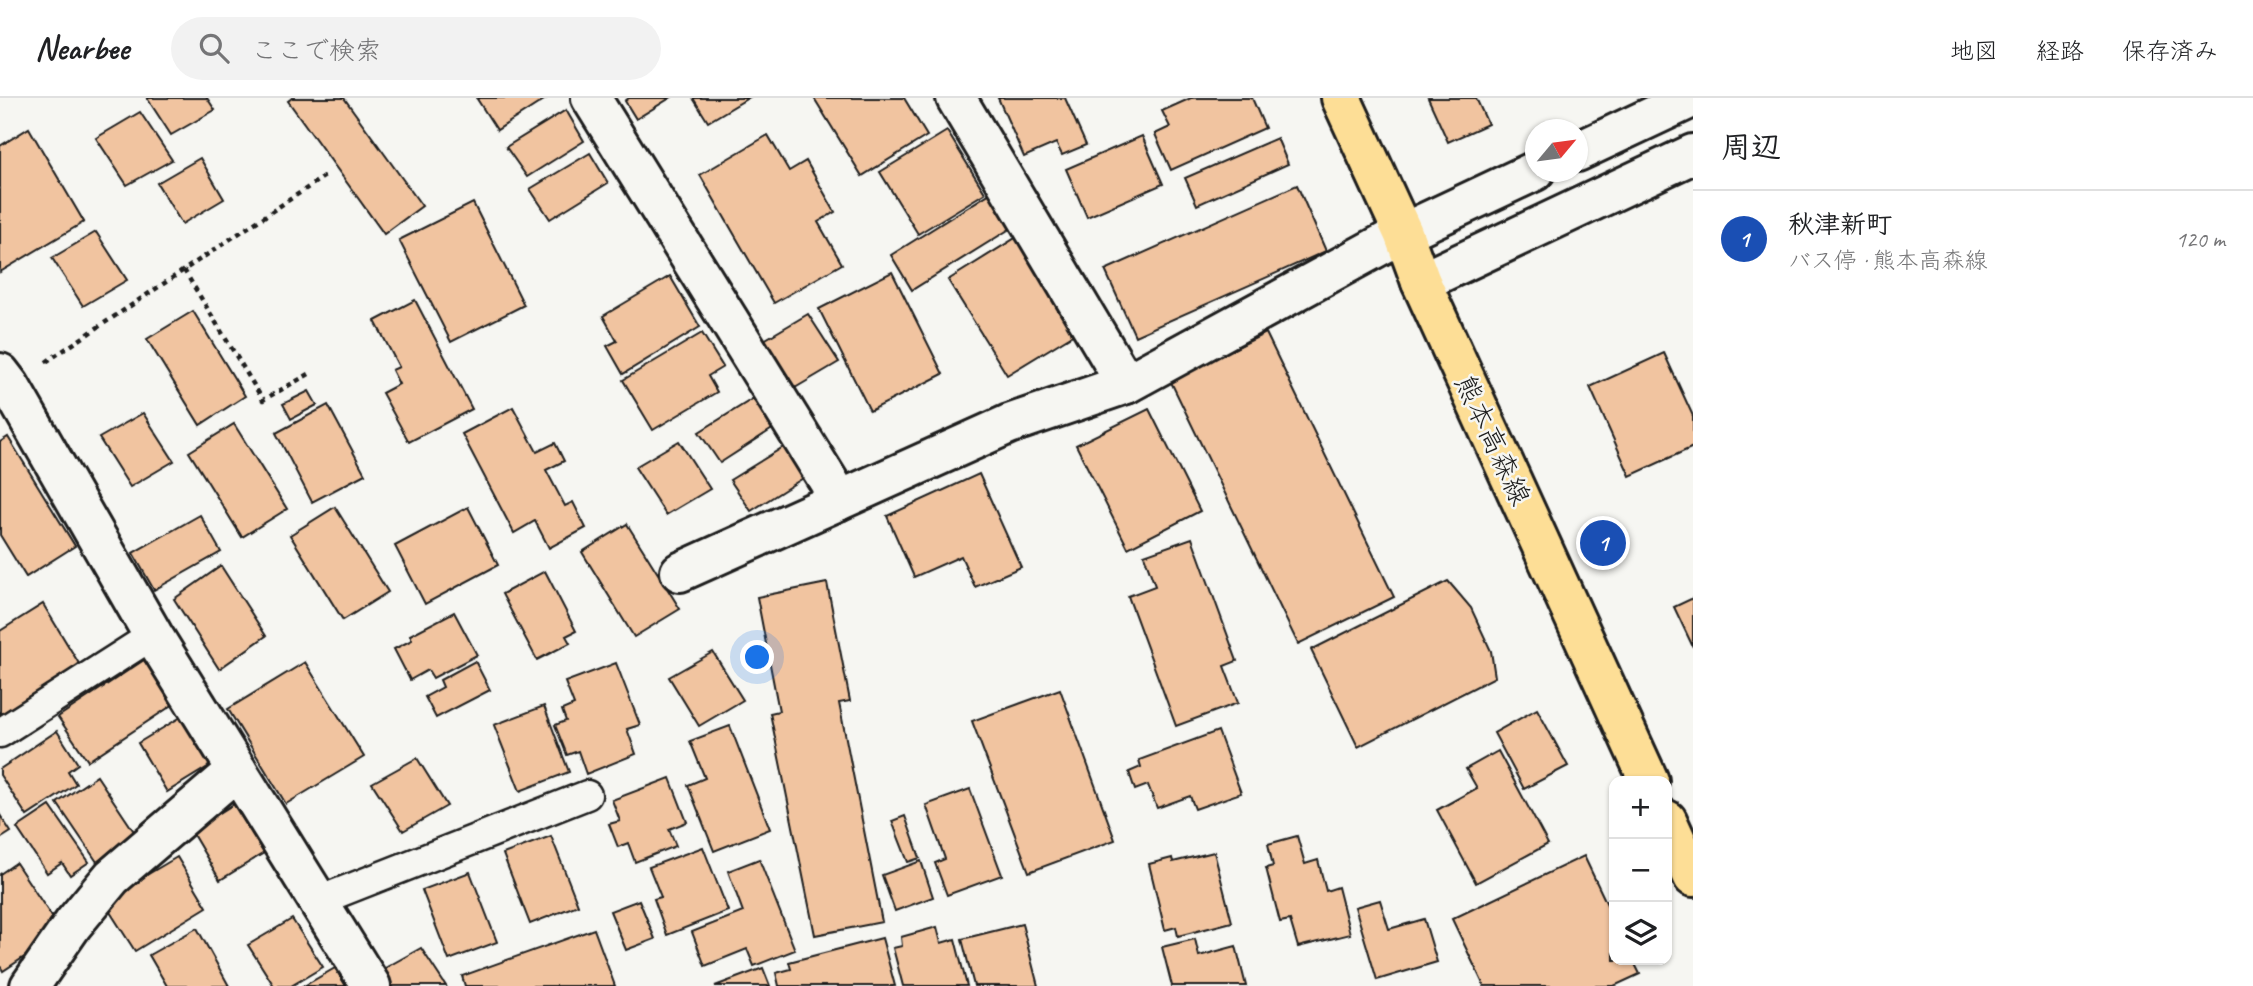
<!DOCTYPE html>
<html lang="ja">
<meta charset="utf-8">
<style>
body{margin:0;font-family:Caveat,"Klee One",sans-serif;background:#f2f2f2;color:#202124}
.controls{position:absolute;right:21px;bottom:21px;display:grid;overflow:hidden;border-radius:14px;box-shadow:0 2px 5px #0004}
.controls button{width:63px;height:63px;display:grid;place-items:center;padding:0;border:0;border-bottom:2px solid #e0e0e0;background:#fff;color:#202124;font:35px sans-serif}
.compass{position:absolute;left:1525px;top:21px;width:63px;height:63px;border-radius:50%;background:#fff;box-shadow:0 2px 5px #0004;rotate:61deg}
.you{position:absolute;left:758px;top:560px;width:24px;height:24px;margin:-18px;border:5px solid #fff;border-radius:50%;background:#1a73e8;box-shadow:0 0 0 10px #1a73e833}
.badge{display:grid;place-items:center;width:46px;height:46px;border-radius:50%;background:#db2777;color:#fff;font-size:23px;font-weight:700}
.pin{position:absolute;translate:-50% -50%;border:4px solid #fff;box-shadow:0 2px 7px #0006}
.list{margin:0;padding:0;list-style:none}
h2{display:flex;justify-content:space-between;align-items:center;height:91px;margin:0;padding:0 28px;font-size:30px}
h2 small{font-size:23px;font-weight:400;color:#757577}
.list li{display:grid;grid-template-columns:46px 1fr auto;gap:21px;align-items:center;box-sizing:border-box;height:98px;padding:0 28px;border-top:2px solid #e0e0e0}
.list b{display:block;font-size:26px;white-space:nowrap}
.list p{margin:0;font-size:23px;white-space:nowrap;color:#757577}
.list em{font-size:23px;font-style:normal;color:#757577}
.icon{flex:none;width:38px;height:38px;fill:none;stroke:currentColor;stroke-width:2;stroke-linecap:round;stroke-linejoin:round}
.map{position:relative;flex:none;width:1693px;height:888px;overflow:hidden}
header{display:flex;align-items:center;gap:42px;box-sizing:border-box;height:98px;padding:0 35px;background:#fff;border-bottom:2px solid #e0e0e0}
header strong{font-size:33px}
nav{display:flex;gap:38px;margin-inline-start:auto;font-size:24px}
.search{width:490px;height:63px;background:#f2f2f2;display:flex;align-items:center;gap:18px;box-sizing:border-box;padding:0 24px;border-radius:38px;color:#757577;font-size:26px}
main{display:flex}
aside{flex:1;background:#fff}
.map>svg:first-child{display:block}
.building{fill:#f1c4a0;stroke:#1c1c1c;stroke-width:2}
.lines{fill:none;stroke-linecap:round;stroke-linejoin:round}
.lane-casing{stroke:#1c1c1c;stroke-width:33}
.street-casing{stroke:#1c1c1c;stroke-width:44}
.secondary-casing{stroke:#1c1c1c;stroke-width:44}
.primary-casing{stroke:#1c1c1c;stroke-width:44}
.path{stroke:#1c1c1c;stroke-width:4.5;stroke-dasharray:5 5;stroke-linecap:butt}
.lane{stroke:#f6f6f2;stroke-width:28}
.street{stroke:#f6f6f2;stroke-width:38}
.secondary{stroke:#f6f6f2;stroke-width:38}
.primary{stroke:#fdde96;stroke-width:38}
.labels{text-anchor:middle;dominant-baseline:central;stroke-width:5;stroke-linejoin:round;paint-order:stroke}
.street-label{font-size:28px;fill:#1c1c1c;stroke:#f6f6f2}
</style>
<header>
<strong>Nearbee</strong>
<div class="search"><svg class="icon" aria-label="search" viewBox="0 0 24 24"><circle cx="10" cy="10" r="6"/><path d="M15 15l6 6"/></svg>ここで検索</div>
<nav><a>地図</a><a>経路</a><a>保存済み</a></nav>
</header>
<main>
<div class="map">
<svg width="1693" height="888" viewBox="0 0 1693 888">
<rect width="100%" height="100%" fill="#f6f6f2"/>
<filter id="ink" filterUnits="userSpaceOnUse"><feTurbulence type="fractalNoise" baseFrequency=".0143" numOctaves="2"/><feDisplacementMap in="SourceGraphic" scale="14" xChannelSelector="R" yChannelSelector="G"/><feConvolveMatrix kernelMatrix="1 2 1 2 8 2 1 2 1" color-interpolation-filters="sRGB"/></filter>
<g filter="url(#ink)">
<g class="building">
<polygon points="147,0 207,0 215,12 171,37"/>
<polygon points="292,0 344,0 422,108 384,136 288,3"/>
<polygon points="479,0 547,0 497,32 477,1"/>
<polygon points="629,0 670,0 636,21 625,3"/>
<polygon points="693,0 748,0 708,24"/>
<polygon points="814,0 904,0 927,38 862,78"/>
<polygon points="998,0 1065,0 1086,47 1062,57 1056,45 1024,59"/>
<polygon points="1191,0 1252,0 1265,30 1171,72 1155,36 1170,29 1162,13"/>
<polygon points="1428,0 1476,0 1488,26 1448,44"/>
<polygon points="566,12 584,43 527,79 506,49"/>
<polygon points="140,14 172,62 127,87 96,40"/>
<polygon points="29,30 84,124 0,174 0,48"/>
<polygon points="947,33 985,95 918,136 880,74"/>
<polygon points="768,37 789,73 806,63 835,114 818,124 842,166 774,205 700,77"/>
<polygon points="1142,38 1163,86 1087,119 1066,71"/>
<polygon points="1277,40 1288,66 1197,107 1185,80"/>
<polygon points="590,55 608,85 550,121 530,91"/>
<polygon points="200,60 224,101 182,126 157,85"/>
<polygon points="1297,87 1326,153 1135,238 1105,172"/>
<polygon points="992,94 1013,129 912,192 891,157"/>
<polygon points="473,105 524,207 451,244 399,142"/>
<polygon points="96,134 127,182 83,208 52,160"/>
<polygon points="1025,134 1084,230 1007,277 948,182"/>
<polygon points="892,174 943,276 870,313 819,211"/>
<polygon points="670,178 700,229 623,276 607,248 617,243 603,218"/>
<polygon points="415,202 472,311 409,344 382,295 399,286 392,272 399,269 375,223"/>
<polygon points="193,213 245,298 200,327 147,241"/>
<polygon points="808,216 839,264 795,290 764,242"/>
<polygon points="702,235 723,269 708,278 717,294 653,332 623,282"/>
<polygon points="1266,235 1394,499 1298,546 1170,282"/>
<polygon points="1664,255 1693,318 1693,349 1630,378 1590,289"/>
<polygon points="309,293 317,307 291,321 283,306"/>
<polygon points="759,297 777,328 720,365 699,334"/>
<polygon points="328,307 365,376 312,404 276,335"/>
<polygon points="513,309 537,354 555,345 564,363 546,372 565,408 573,404 586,430 549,450 535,423 514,435 462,336"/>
<polygon points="1149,311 1200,413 1128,450 1076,347"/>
<polygon points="143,315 174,363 130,389 99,340"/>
<polygon points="234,326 287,411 242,439 189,354"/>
<polygon points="8,339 75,448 26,479 0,437 0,344"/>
<polygon points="679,343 710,391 666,417 635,369"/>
<polygon points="790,345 808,377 751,413 730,382"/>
<polygon points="979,376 1021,469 975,489 961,458 914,479 887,418"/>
<polygon points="335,409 388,494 343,522 290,437"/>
<polygon points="468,409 498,467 425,506 395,448"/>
<polygon points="200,417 221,454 154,492 133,455"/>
<polygon points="627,426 680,511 634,539 582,454"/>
<polygon points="1192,440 1237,563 1224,568 1238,605 1176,628 1128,498 1155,488 1144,457"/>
<polygon points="221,468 266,538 219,571 174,501"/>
<polygon points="545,473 576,533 566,538 570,545 537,562 502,496"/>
<polygon points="1448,483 1471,510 1491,553 1495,579 1358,649 1311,552"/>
<polygon points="827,485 850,603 839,605 882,824 815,837 770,615 779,613 757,499"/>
<polygon points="1693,500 1693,549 1674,509"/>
<polygon points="43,506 81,569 0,619 0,533"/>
<polygon points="454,514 477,557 433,580 428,572 410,582 394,551 412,542 410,537"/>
<polygon points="713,554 743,602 699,628 669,579"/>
<polygon points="144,562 174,606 88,663 58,619"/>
<polygon points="475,563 490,592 436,620 425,599 443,589 440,582"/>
<polygon points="305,564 364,659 286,706 228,611"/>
<polygon points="616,565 640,627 627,631 636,656 586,676 578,653 567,657 555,627 566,623 562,612 574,607 565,584"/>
<polygon points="1060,591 1115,742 1029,774 972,623"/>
<polygon points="544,608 569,674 520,693 494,627"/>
<polygon points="1537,611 1568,668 1524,691 1494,635"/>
<polygon points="181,619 211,667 167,694 138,645"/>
<polygon points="730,628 770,731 714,753 688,687 705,680 690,643"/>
<polygon points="57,633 78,666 68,673 76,686 27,718 0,677 0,671"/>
<polygon points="1218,633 1241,695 1195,711 1190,698 1157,710 1148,687 1135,692 1129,674 1141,669 1139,662"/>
<polygon points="1498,653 1548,746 1476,785 1437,712 1477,690 1466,671"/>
<polygon points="417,660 447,708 403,733 372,685"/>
<polygon points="97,678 137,738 97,764 57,705"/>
<polygon points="670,680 687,724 669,731 676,748 635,764 628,745 618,749 609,726 620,723 612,702"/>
<polygon points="970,691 1002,777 947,797 935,765 945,761 926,707"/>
<polygon points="234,706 264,755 220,782 191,733"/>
<polygon points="50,708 89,764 70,777 62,765 47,775 17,730"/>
<polygon points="0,717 11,734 0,741"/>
<polygon points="905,718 920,760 908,764 892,723"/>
<polygon points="551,738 578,807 530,826 503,756"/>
<polygon points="1297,738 1305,766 1318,762 1326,793 1338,789 1350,836 1298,849 1290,822 1280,824 1266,770 1273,768 1268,746"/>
<polygon points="703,749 728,813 667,837 654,801 661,799 649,769"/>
<polygon points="1214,754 1232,824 1178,838 1176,829 1165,832 1149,766 1172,760 1173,764"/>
<polygon points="1584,758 1614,821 1614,862 1633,862 1640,876 1614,888 1484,888 1452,821"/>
<polygon points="177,759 207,809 135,853 103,803"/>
<polygon points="759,761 795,852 754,868 747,851 705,868 692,834 743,814 728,773"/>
<polygon points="921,763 933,799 895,813 882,777"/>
<polygon points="16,765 62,834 3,873 0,868 0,776"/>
<polygon points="470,774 497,844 449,862 422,792"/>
<polygon points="639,802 655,841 626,852 610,813"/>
<polygon points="1380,802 1389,831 1424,821 1437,864 1377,882 1355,809"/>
<polygon points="292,821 323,869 291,888 274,888 248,847"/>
<polygon points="1022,826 1038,888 974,888 962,841"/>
<polygon points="937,829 941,845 955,841 967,888 903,888 893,850 902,848 901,839"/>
<polygon points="197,830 229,888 167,888 149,857"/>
<polygon points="594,831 615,888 465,888 462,878"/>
<polygon points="882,840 895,888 779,888 776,875 791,871 789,864"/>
<polygon points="1195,841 1199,858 1236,848 1246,888 1172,888 1162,849"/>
<polygon points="421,850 446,888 385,888 376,875"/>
<polygon points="335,870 346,888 304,888"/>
<polygon points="763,870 770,888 715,888"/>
</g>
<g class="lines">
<defs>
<g id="lane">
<polyline points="0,635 153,537"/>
<polyline points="318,803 587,697"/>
</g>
<g id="street">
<polyline points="591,0 831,387 838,403 1009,326 1126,286 1403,135"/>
<polyline points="956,0 1126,286"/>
<polyline points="0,275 10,288 153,537 371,888"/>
<polyline points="680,474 838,403"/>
<polyline points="30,888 73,826 112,779 237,672"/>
</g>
<g id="secondary">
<polyline points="1577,54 1692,0"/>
<polyline points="1403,135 1535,73"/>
<polyline points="1421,184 1693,56"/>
</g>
<g id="primary">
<polyline points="1341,0 1403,135 1421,184 1649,683"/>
<polyline points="1667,722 1693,779"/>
</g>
</defs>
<use href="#lane" class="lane-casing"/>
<use href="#street" class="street-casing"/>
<use href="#secondary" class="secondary-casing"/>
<use href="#primary" class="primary-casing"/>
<g class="path">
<polyline points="184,172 263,302 309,276"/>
<polyline points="46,264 325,78"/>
</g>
<use href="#lane" class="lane"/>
<use href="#street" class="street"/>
<use href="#secondary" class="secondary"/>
<use href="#primary" class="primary"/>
</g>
</g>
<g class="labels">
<g class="street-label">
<text transform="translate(1493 342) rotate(65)">熊本高森線</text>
</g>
</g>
</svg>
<div class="controls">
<button>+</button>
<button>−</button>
<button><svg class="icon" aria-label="layers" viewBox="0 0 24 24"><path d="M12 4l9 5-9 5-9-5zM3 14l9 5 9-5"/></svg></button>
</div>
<svg class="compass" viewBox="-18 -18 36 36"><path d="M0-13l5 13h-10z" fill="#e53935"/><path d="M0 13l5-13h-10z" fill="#757577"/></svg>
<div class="you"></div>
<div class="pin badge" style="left:1603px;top:445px;background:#1a4fb4">1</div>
</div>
<aside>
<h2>周辺<small></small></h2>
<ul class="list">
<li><span class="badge" style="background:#1a4fb4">1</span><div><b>秋津新町</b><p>バス停 · 熊本高森線</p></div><em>120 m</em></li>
</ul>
</aside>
</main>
